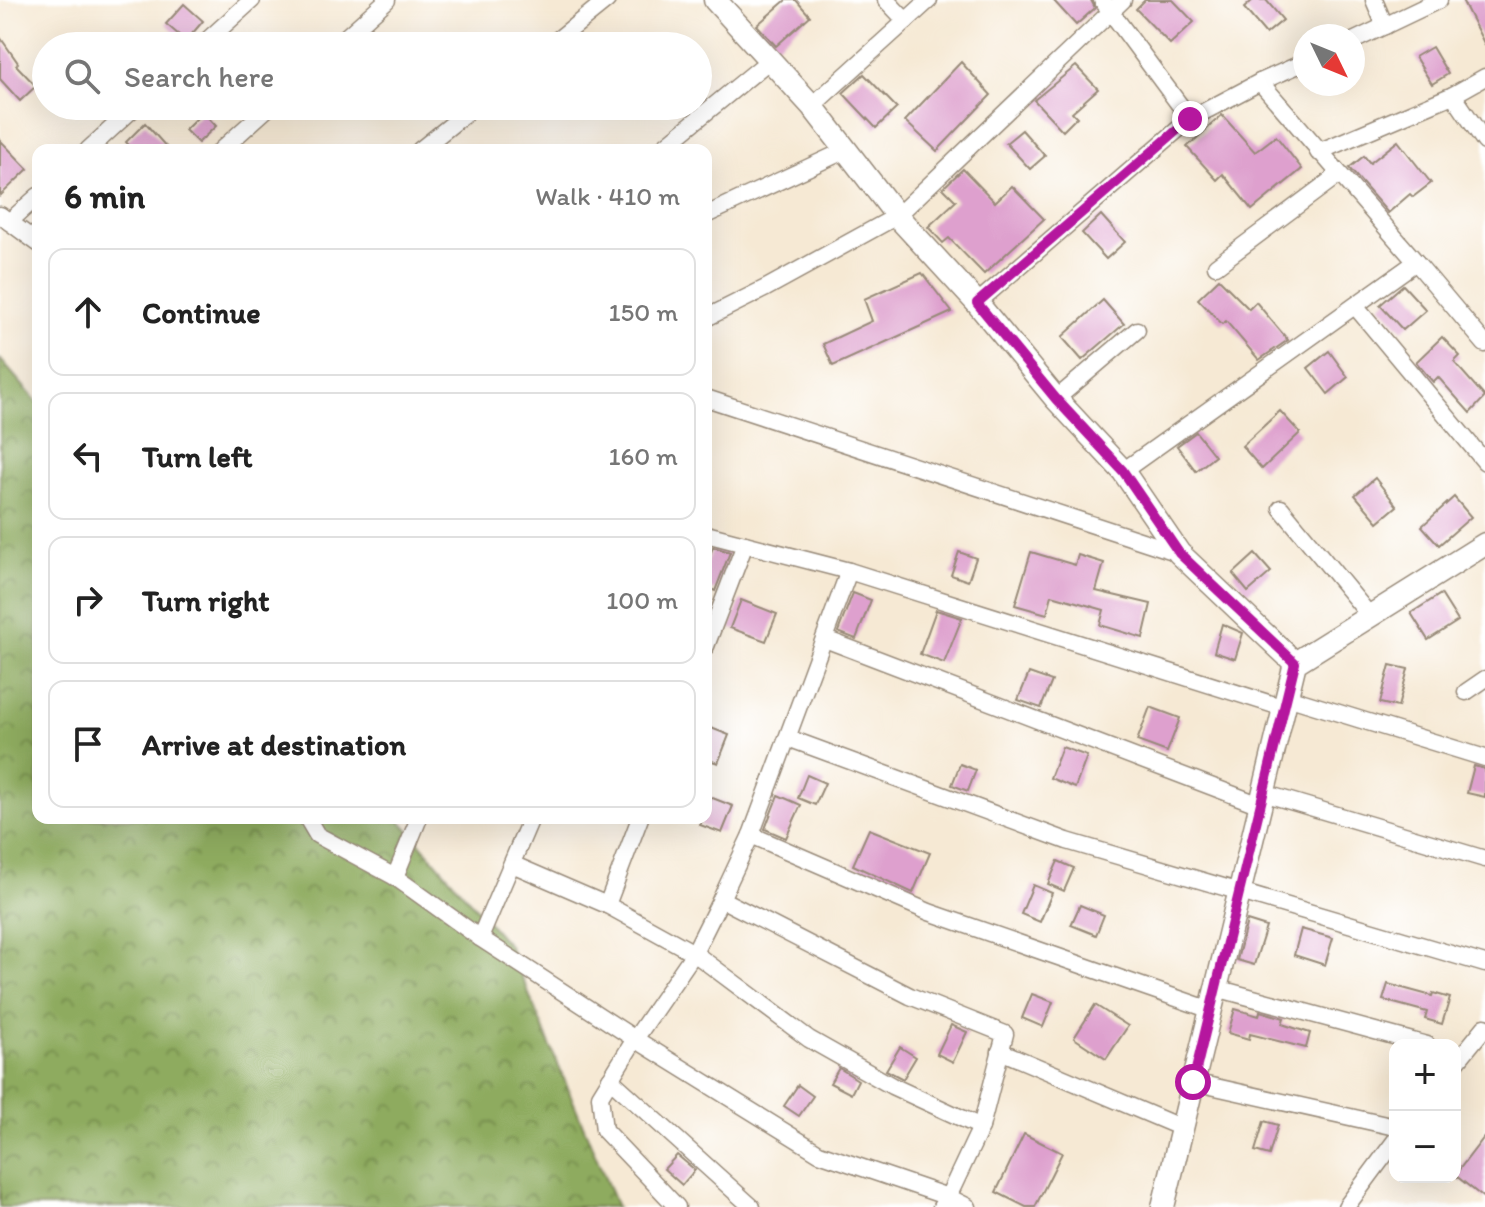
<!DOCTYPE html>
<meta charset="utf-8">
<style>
body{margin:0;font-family:Itim,sans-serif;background:#f6f6f6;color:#222}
.controls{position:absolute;right:24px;bottom:24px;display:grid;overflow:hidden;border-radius:16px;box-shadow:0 8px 32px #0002}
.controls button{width:72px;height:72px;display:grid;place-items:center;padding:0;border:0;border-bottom:2px solid #e0e0e0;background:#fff;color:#222;font:40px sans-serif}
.compass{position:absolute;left:1293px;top:24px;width:72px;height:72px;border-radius:50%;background:#fff;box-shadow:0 8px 32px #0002;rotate:133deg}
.stop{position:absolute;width:24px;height:24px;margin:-18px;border:6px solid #b5179e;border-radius:50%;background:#fff}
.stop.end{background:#b5179e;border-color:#fff;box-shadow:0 2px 8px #0008}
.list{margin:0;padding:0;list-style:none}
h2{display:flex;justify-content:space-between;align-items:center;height:104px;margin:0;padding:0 32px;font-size:34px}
h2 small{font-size:26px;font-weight:400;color:#767676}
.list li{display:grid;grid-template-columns:52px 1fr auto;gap:24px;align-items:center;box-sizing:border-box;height:128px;margin:0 16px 16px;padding:0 16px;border:2px solid #e0e0e0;border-radius:16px}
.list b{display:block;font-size:30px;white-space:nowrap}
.list em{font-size:26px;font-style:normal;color:#767676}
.icon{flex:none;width:44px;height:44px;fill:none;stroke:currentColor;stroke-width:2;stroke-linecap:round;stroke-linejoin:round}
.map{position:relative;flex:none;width:1485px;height:1207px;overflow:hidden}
.search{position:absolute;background:#fff;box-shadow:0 8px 32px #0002;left:32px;top:32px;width:680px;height:88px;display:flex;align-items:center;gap:20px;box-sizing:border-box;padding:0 28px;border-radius:44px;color:#767676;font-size:30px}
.panel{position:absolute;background:#fff;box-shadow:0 8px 32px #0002;left:32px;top:144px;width:680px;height:680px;border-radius:16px}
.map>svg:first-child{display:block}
.forest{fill:url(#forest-crowns);stroke:#646a3e;stroke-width:2}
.building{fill:#dea0ce}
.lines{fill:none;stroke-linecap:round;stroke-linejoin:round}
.minor-casing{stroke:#988a79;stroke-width:19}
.tertiary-casing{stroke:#988a79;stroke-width:25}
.minor{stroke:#fff;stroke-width:16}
.tertiary{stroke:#fff;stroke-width:22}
.route{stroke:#b5179e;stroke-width:10}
</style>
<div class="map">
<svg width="1485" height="1207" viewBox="0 0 1485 1207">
<defs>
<pattern id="forest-crowns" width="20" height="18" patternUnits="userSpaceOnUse" patternTransform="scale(2)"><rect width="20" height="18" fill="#8eab5e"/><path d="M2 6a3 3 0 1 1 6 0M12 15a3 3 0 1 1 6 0" fill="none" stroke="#758b4d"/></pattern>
</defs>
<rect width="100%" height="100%" fill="#fff"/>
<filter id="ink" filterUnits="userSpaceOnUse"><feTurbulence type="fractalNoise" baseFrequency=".0125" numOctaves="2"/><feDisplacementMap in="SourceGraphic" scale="16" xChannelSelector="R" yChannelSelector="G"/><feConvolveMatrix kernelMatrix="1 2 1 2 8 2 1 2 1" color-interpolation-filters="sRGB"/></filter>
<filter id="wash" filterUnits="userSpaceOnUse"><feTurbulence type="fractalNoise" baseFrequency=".006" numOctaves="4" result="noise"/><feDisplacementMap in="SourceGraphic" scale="32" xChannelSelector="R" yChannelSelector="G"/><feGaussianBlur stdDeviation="1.8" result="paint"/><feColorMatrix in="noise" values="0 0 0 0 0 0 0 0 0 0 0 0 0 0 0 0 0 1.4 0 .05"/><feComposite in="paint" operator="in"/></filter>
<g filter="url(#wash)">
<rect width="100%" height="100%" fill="#f6e9d4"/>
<polygon class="forest" points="0,359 38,403 38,818 398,818 509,946 617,1207 0,1207"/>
<g id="blocks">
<g class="building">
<polygon points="786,0 796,0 810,16 776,46 757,25"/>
<polygon points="1053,0 1091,0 1095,8 1076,25"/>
<polygon points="1145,0 1173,0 1194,22 1170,44 1136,9"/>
<polygon points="1253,0 1266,0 1283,20 1266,34 1244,8"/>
<polygon points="1462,0 1485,0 1485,45"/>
<polygon points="184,4 203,21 186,41 166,24"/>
<polygon points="0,37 18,63 16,65 36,86 20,101 0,79"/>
<polygon points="1432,47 1448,74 1432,84 1415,57"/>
<polygon points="961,62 991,95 937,151 905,121"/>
<polygon points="1076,66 1098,89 1072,112 1077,117 1063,131 1034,100"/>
<polygon points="864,74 897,108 876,128 843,93"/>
<polygon points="203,112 216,126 198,143 185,130"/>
<polygon points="1222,115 1255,152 1276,136 1302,169 1252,210 1223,174 1217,180 1187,147"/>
<polygon points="145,123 169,150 133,150 126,142"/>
<polygon points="1022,130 1045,156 1030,169 1006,143"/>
<polygon points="0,140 28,169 0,196"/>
<polygon points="1398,141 1431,183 1413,197 1410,194 1388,213 1349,168 1364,156 1370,163"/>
<polygon points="963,169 995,202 1012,186 1044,219 984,274 949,238 943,243 928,227 956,201 943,188"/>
<polygon points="1101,215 1125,242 1106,259 1082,233"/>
<polygon points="922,273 952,312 833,366 823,344 872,321 864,299"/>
<polygon points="1219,279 1249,309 1256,302 1288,340 1259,360 1226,321 1222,324 1198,299"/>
<polygon points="1403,285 1426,310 1403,330 1380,305"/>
<polygon points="1103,300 1124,324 1082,360 1062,337"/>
<polygon points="1442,337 1460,356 1454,362 1485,397 1470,413 1438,377 1433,382 1416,362"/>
<polygon points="1329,351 1348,377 1328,394 1308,368"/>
<polygon points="1280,411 1300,433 1262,469 1242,446"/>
<polygon points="1196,432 1215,456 1196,471 1177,446"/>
<polygon points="1375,478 1397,506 1378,522 1355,495"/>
<polygon points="1454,497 1471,517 1439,545 1422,526"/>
<polygon points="713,547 730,552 715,591 706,587 706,565"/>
<polygon points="959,552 976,558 968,581 951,575"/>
<polygon points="1031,552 1075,565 1078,555 1104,563 1096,591 1151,604 1143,638 1100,625 1104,610 1052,595 1047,614 1015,605"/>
<polygon points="1255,554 1271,572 1248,592 1233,574"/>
<polygon points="853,593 871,600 856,639 838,632"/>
<polygon points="1441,594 1458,621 1428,640 1411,613"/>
<polygon points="741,600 777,614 766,641 730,628"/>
<polygon points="936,610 962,618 944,663 920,654"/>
<polygon points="1222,624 1243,633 1235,659 1214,652"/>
<polygon points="1390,665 1408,669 1398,707 1380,703"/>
<polygon points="1029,673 1052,681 1041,708 1018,700"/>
<polygon points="1150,707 1180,718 1167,752 1137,741"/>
<polygon points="706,726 729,735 718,763 706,759"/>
<polygon points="1062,747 1087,756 1075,788 1050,778"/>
<polygon points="960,764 976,770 968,791 952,785"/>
<polygon points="1474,766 1485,769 1485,797 1467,793"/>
<polygon points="807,775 825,783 815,805 798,798"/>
<polygon points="778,795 801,805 786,838 765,829"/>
<polygon points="710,797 733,806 722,833 700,825 703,818 706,818"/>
<polygon points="869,829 930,853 913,893 853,865"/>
<polygon points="1058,861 1074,868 1064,891 1048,884"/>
<polygon points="1033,885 1052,893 1040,922 1021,914"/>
<polygon points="1080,905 1104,915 1096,935 1071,925"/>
<polygon points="1247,921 1266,927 1254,965 1237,960"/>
<polygon points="1301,929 1333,938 1325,965 1294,955"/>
<polygon points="1388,984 1432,996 1433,993 1450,998 1442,1024 1425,1019 1427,1012 1383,1000"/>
<polygon points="1032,994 1053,1002 1043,1027 1022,1018"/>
<polygon points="1095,1005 1128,1026 1106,1059 1074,1038"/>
<polygon points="1235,1009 1259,1016 1260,1011 1284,1018 1282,1024 1310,1033 1306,1048 1250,1034 1249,1039 1228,1033"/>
<polygon points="951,1025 967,1032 953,1062 937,1054"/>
<polygon points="900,1047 916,1057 903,1079 886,1070"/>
<polygon points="839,1068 858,1080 851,1094 830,1083"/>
<polygon points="798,1085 813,1096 799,1116 784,1106"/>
<polygon points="1264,1121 1278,1125 1269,1155 1255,1151"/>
<polygon points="1024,1134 1062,1153 1035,1207 1026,1207 996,1192"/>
<polygon points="1485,1136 1485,1199 1455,1175"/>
<polygon points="677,1155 695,1170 682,1185 664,1169"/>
</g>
</g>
</g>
<g filter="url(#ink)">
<use href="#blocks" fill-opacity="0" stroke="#988a79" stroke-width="2"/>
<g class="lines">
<defs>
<g id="minor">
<polyline points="886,0 906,21"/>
<polyline points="1102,0 1190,119"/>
<polyline points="1374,0 1385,26"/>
<polyline points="1353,41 1439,0"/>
<polyline points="201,46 252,0"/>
<polyline points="336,46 387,0"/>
<polyline points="550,46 607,0"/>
<polyline points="1453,95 1485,77"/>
<polyline points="812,106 929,0"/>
<polyline points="88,150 136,106"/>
<polyline points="221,150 270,106"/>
<polyline points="420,150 475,106"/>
<polyline points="660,150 771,59"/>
<polyline points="1318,152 1453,95 1485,142"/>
<polyline points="0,215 38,243"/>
<polyline points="706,215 846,150"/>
<polyline points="9,222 38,196"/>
<polyline points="1416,262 1485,344"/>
<polyline points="1216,266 1338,175"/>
<polyline points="977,303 1190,119 1260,82 1305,62"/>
<polyline points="1355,306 1485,462"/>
<polyline points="706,318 766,288 897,216 1123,0"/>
<polyline points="706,398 1179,553"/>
<polyline points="1056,399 1137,330"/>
<polyline points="1123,471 1416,262 1260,82"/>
<polyline points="1281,508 1370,616"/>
<polyline points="706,534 849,571 1284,708"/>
<polyline points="825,639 1260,805"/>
<polyline points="706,646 745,544"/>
<polyline points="1466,692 1485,679"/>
<polyline points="1287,697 1485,758"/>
<polyline points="788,738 1067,841 1485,964"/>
<polyline points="1263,793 1485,859"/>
<polyline points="307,818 317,835 395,877 480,938 635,1039 819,1153 948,1197 968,1207"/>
<polyline points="751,835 929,912 1211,1010"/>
<polyline points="512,864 607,905 694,953 809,1039 892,1086 981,1127"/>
<polyline points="395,877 419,818"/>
<polyline points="721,899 910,996 1005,1034 981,1127 948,1197 941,1207"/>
<polyline points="607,905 640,818"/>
<polyline points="480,938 531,818"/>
<polyline points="1216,988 1427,1045"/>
<polyline points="1000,1051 1182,1128"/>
<polyline points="1455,1064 1485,1027"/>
<polyline points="610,1079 752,1207"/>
<polyline points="1193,1082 1395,1127"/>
<polyline points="677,1207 604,1130 600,1096 635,1039 694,953 721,899 751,835 849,571"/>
<polyline points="1346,1207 1395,1141"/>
</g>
<g id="tertiary">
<polyline points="715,0 812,106 897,216 977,303 1056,399 1123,471 1179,553 1295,663"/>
<polyline points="1163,1207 1295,663 1485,544"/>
</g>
</defs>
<use href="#minor" class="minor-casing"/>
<use href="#tertiary" class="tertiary-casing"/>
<use href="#minor" class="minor"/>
<use href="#tertiary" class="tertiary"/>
</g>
</g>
<g class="lines" filter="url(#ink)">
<polyline class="route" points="1190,119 977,303 1056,399 1123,471 1179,553 1295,663 1193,1082"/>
</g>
</svg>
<div class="controls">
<button>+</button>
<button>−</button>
</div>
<svg class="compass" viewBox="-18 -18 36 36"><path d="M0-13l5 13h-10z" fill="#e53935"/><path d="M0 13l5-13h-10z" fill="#767676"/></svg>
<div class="stop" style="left:1193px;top:1082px"></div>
<div class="stop end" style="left:1190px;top:119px"></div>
<div class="search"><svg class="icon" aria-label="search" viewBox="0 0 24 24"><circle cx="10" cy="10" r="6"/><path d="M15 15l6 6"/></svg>Search here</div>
<section class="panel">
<h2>6 min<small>Walk · 410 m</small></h2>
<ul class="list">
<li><svg class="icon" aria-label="ahead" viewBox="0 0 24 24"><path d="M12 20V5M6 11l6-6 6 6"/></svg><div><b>Continue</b></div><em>150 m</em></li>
<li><svg class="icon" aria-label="left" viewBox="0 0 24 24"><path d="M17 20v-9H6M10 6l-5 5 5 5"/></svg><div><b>Turn left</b></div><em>160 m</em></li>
<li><svg class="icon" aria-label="right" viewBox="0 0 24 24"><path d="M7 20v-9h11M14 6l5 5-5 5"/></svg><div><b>Turn right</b></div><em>100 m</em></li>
<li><svg class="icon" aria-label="arrive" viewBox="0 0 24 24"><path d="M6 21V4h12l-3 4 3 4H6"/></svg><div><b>Arrive at destination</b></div></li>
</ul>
</section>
</div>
